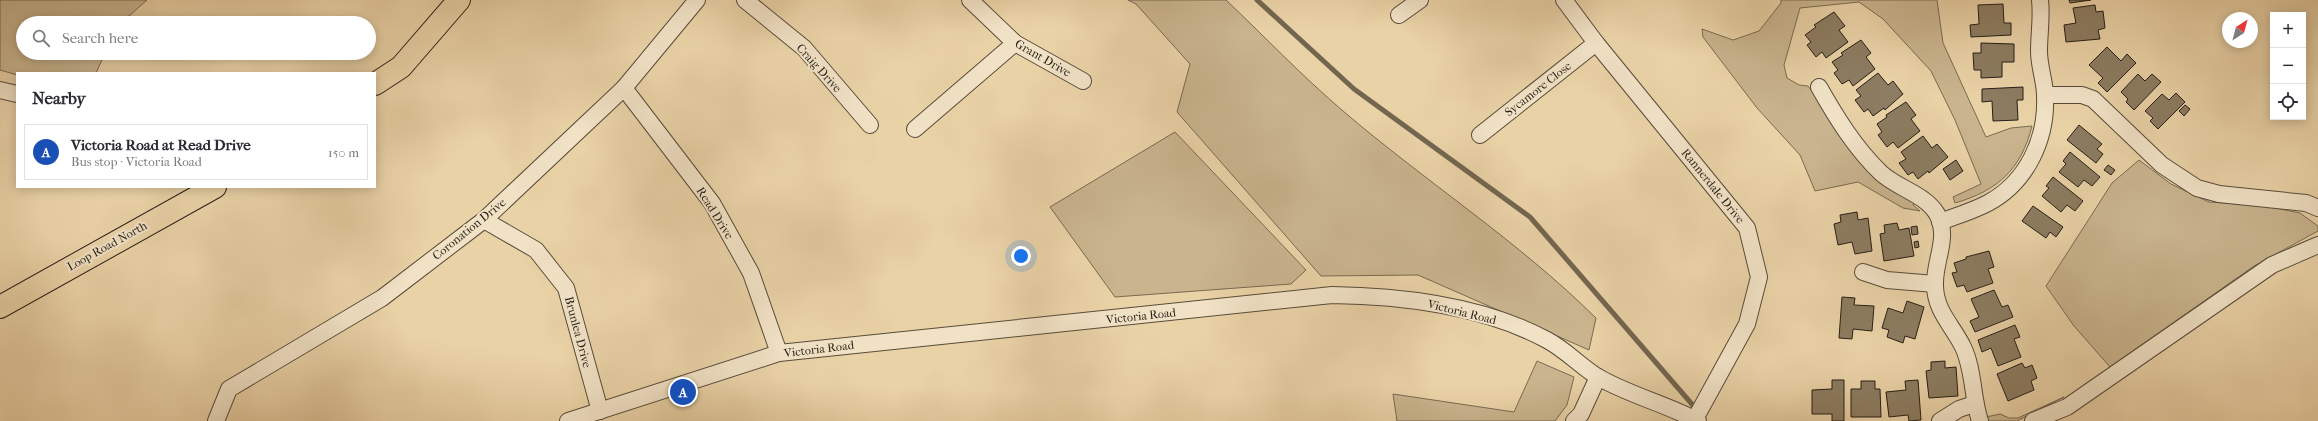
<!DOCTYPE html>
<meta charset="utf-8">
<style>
body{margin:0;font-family:"IM FELL French Canon",serif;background:#f7f7f7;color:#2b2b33}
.controls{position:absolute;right:12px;top:12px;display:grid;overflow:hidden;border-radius:0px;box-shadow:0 2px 10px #0003}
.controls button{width:36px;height:36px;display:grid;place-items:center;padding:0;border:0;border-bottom:1px solid #e1e1e2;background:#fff;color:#2b2b33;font:20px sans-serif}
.compass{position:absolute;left:2222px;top:12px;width:36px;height:36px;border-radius:50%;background:#fff;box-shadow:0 2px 10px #0003;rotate:36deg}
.you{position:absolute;left:1021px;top:256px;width:14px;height:14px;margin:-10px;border:3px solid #fff;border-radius:50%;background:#1a73e8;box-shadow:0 0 0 6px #1a73e833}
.badge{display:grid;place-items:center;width:26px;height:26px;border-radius:50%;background:#8f2418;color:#fff;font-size:13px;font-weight:700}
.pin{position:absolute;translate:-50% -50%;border:2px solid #fff;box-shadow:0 1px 4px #0006}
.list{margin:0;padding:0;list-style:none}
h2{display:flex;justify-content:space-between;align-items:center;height:52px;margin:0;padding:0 16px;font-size:17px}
h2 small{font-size:13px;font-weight:400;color:#7c7c81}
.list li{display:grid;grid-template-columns:26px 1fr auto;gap:12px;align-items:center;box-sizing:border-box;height:56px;margin:0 8px 8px;padding:0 8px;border:1px solid #e1e1e2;border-radius:0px}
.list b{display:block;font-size:15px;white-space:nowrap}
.list p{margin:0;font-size:13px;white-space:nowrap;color:#7c7c81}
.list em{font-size:13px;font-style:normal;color:#7c7c81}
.icon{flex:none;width:22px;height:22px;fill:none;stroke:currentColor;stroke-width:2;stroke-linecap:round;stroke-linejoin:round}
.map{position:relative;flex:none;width:2318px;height:421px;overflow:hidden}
.search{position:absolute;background:#fff;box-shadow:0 2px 10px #0003;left:16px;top:16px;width:360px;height:44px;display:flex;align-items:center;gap:10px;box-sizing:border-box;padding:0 14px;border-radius:22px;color:#7c7c81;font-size:15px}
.panel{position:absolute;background:#fff;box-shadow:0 2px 10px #0003;left:16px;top:72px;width:360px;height:116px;border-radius:0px}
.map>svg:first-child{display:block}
.green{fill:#c9b48e;stroke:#786a52}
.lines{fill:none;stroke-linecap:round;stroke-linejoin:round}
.stream{stroke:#736650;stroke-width:5}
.building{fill:#8c7c61;stroke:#261f16}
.minor-casing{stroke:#574c3a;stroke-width:18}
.highway-casing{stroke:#261f16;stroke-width:24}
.minor{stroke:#f1e2c6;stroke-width:16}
.highway{stroke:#ead2a7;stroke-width:22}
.labels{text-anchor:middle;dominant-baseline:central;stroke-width:4;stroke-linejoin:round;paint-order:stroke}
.street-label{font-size:12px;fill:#261f16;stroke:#f1e2c6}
</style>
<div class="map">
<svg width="2318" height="421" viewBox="0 0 2318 421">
<rect width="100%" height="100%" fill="#ead2a7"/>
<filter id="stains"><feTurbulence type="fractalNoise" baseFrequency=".005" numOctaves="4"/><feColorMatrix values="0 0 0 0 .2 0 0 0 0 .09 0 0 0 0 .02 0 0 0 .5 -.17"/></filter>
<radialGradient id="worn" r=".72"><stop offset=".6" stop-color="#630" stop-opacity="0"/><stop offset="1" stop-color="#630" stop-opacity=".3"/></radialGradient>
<g class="green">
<polygon points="0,0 147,0 121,23 23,23 23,53 105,53 96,73 17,73 17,75 0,70"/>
<path d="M1128,0H1226C1265,37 1302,76 1343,111C1426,182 1518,241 1596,318L1589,350L1418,275L1321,276L1177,112L1190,64L1136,4Z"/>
<path d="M1781,0H1937L1943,43L1986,137L2011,128L2032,126C2021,170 1997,191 1955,203L1953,197L1981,184L1955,120L1931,71L1883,19L1859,2L1800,8L1784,65L1787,78L1799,85L1808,86L1880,182L1892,190L1915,202L1913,205L1920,211L1903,208L1858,182L1815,191L1800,155L1757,108L1703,37L1702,29L1733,40L1759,31L1781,3Z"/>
<polygon points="1175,132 1306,270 1291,284 1115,297 1050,207"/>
<polygon points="2139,160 2171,184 2209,202 2266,206 2300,213 2318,226 2318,231 2254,266 2110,367 2074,326 2046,286 2112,183"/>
<polygon points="1537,361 1574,377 1567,405 1555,421 1397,421 1393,394 1514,412"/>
<polygon points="2064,397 2017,421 1988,421 1986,417 2000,414 2009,418 2018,418"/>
</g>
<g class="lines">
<polyline class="stream" points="1257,0 1354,89 1530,217 1697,410"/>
</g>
<g class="building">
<polygon points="2069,0 2091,0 2070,3"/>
<polygon points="2003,4 2004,23 2011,23 2011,35 1971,37 1970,25 1979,24 1978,5"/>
<polygon points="2095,5 2096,12 2103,11 2105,28 2098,30 2100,39 2066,42 2064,25 2076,23 2073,8"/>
<polygon points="1834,12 1845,26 1839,30 1848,42 1826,58 1822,52 1816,57 1807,45 1811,42 1805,35 1816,27 1814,25"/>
<polygon points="1861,40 1871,53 1866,57 1875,69 1853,86 1849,80 1842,84 1834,73 1838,70 1832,62 1843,55 1841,53"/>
<polygon points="1981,43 2014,44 2014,62 2002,62 2002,77 1981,78 1981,70 1974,70 1973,53 1981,53"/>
<polygon points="2107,47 2121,61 2127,54 2136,63 2107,92 2098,83 2103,78 2089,65"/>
<polygon points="1878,73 1888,85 1893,81 1903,94 1885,110 1884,108 1873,116 1868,109 1864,112 1855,100 1861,96 1856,90"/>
<polygon points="2138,74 2145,81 2152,74 2161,82 2134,110 2126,102 2128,99 2121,92"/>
<polygon points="2023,87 2023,100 2017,100 2018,120 1993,121 1992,101 1982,102 1982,89"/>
<polygon points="2176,93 2185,102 2158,129 2150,121 2153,118 2145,111 2162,94 2169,100"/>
<polygon points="1906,102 1916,115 1911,119 1920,131 1898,148 1893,142 1887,147 1878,135 1882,132 1877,124 1887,117 1886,115"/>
<polygon points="2185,105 2190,109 2184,116 2179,111"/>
<polygon points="2079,125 2102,144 2097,149 2103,154 2096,163 2067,140"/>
<polygon points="1923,136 1932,148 1937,144 1948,157 1929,173 1928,171 1918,179 1913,172 1908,175 1899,163 1906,159 1901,152"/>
<polygon points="2070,152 2100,177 2092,186 2084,180 2078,187 2059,172 2066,164 2063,161"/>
<polygon points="1956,160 1963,171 1950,180 1943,169"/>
<polygon points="2108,165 2115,170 2111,175 2104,170"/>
<polygon points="2053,177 2083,201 2075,211 2067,205 2061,212 2042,196 2049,188 2046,186"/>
<polygon points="2033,206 2063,227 2056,237 2050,232 2046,238 2022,221"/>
<polygon points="1857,212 1858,220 1868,218 1872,251 1855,254 1852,242 1838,245 1834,224 1841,222 1840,215"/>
<polygon points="1897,223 1899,230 1909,228 1914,256 1884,261 1880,234 1885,233 1884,225"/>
<polygon points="1917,226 1918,234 1912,235 1911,227"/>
<polygon points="1918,241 1919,247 1915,248 1914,242"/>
<polygon points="1989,251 1994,267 1988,269 1993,283 1967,292 1964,285 1957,287 1952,273 1957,272 1954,263 1966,259 1966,257"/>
<polygon points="1994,290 2002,307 2008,305 2013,317 1975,332 1970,321 1979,317 1971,299"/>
<polygon points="1842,297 1855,298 1854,305 1874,306 1872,331 1853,329 1852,339 1839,338"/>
<polygon points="1907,301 1924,307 1915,339 1905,336 1903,343 1887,337 1889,330 1882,328 1888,308 1903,313"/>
<polygon points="2015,325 2020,337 2014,339 2021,357 1998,366 1991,348 1982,352 1978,340"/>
<polygon points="1945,361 1945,368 1956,367 1958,396 1929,398 1926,371 1931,370 1931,362"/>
<polygon points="2022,363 2025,368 2032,365 2037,378 2031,381 2034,390 2008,401 1997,374"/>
<polygon points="1832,380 1844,380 1844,421 1832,421 1832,414 1812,414 1812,390 1832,389"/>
<polygon points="1918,380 1921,420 1909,421 1908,415 1889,417 1886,392 1906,390 1905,381"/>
<polygon points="1861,381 1875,381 1875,389 1880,389 1881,417 1851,417 1851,389 1861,389"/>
</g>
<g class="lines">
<defs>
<g id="minor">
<polyline points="745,0 804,48 870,125"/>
<polyline points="970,0 1015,43 1083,81"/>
<polyline points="1564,0 1596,43 1747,228 1759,277 1747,324 1695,419"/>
<polyline points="1399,15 1420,0"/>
<path d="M1819,87C1836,117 1855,148 1881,173C1897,188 1925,194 1937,214C1950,238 1934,260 1935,285C1935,311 1953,326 1963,347C1974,370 1972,397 1980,421"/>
<polyline points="624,88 712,203 751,273 779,353"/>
<polyline points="0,90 17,94"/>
<polyline points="2045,95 2082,95 2093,99 2162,165 2197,188 2219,194 2306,203 2318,208"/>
<polyline points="915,129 1015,43"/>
<polyline points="1480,135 1596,43"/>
<polyline points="484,220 536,250 566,288 600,411"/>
<path d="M1940,222C1956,216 1973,211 1988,203C2027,182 2047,139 2045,96C2045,81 2039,67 2039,51C2039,34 2042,17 2040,0"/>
<polyline points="1863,272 1887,280 1935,284"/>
<polyline points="216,421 229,389 382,298 484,220 624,88 697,0"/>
<path d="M568,421L779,353L1332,295C1402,296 1484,306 1547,340C1566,350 1580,366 1598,377C1629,395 1666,404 1698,421"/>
<polyline points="1574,421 1581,414 1598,377"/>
<polyline points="1940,421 1959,409 1974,404"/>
<polyline points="2033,421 2067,407 2272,265 2318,245"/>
</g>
<g id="highway">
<polyline points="375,84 401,67 459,0"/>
<polyline points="0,307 215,187"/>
</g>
</defs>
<use href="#minor" class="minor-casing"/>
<use href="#highway" class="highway-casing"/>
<use href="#minor" class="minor"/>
<use href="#highway" class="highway"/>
</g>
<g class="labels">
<g class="street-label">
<text transform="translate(1043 58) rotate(30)">Grant Drive</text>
<text transform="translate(819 68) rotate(48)">Craig Drive</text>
<text transform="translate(1538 89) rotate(-38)">Sycamore Close</text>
<text transform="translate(1713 186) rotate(51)">Rannerdale Drive</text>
<text transform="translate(715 213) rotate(58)">Read Drive</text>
<text transform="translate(469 229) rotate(-39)">Coronation Drive</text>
<text transform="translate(107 246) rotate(-29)">Loop Road North</text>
<text transform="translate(1462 312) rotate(14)">Victoria Road</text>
<text transform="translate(1141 316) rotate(-6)">Victoria Road</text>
<text transform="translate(578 332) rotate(75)">Brunlea Drive</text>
<text transform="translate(819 349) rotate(-7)">Victoria Road</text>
</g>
</g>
<rect width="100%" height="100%" filter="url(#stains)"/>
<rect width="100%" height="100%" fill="url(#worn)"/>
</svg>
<div class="controls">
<button>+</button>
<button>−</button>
<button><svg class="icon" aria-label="locate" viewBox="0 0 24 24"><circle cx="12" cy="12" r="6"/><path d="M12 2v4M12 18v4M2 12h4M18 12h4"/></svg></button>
</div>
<svg class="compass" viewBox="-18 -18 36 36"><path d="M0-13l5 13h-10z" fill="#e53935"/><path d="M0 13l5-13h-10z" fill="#7c7c81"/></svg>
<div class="you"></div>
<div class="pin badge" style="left:683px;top:392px;background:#1a4fb4">A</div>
<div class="search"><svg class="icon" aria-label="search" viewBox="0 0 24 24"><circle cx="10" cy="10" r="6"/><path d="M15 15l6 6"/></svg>Search here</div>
<section class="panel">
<h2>Nearby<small></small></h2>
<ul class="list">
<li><span class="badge" style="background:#1a4fb4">A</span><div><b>Victoria Road at Read Drive</b><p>Bus stop · Victoria Road</p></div><em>150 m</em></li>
</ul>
</section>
</div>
